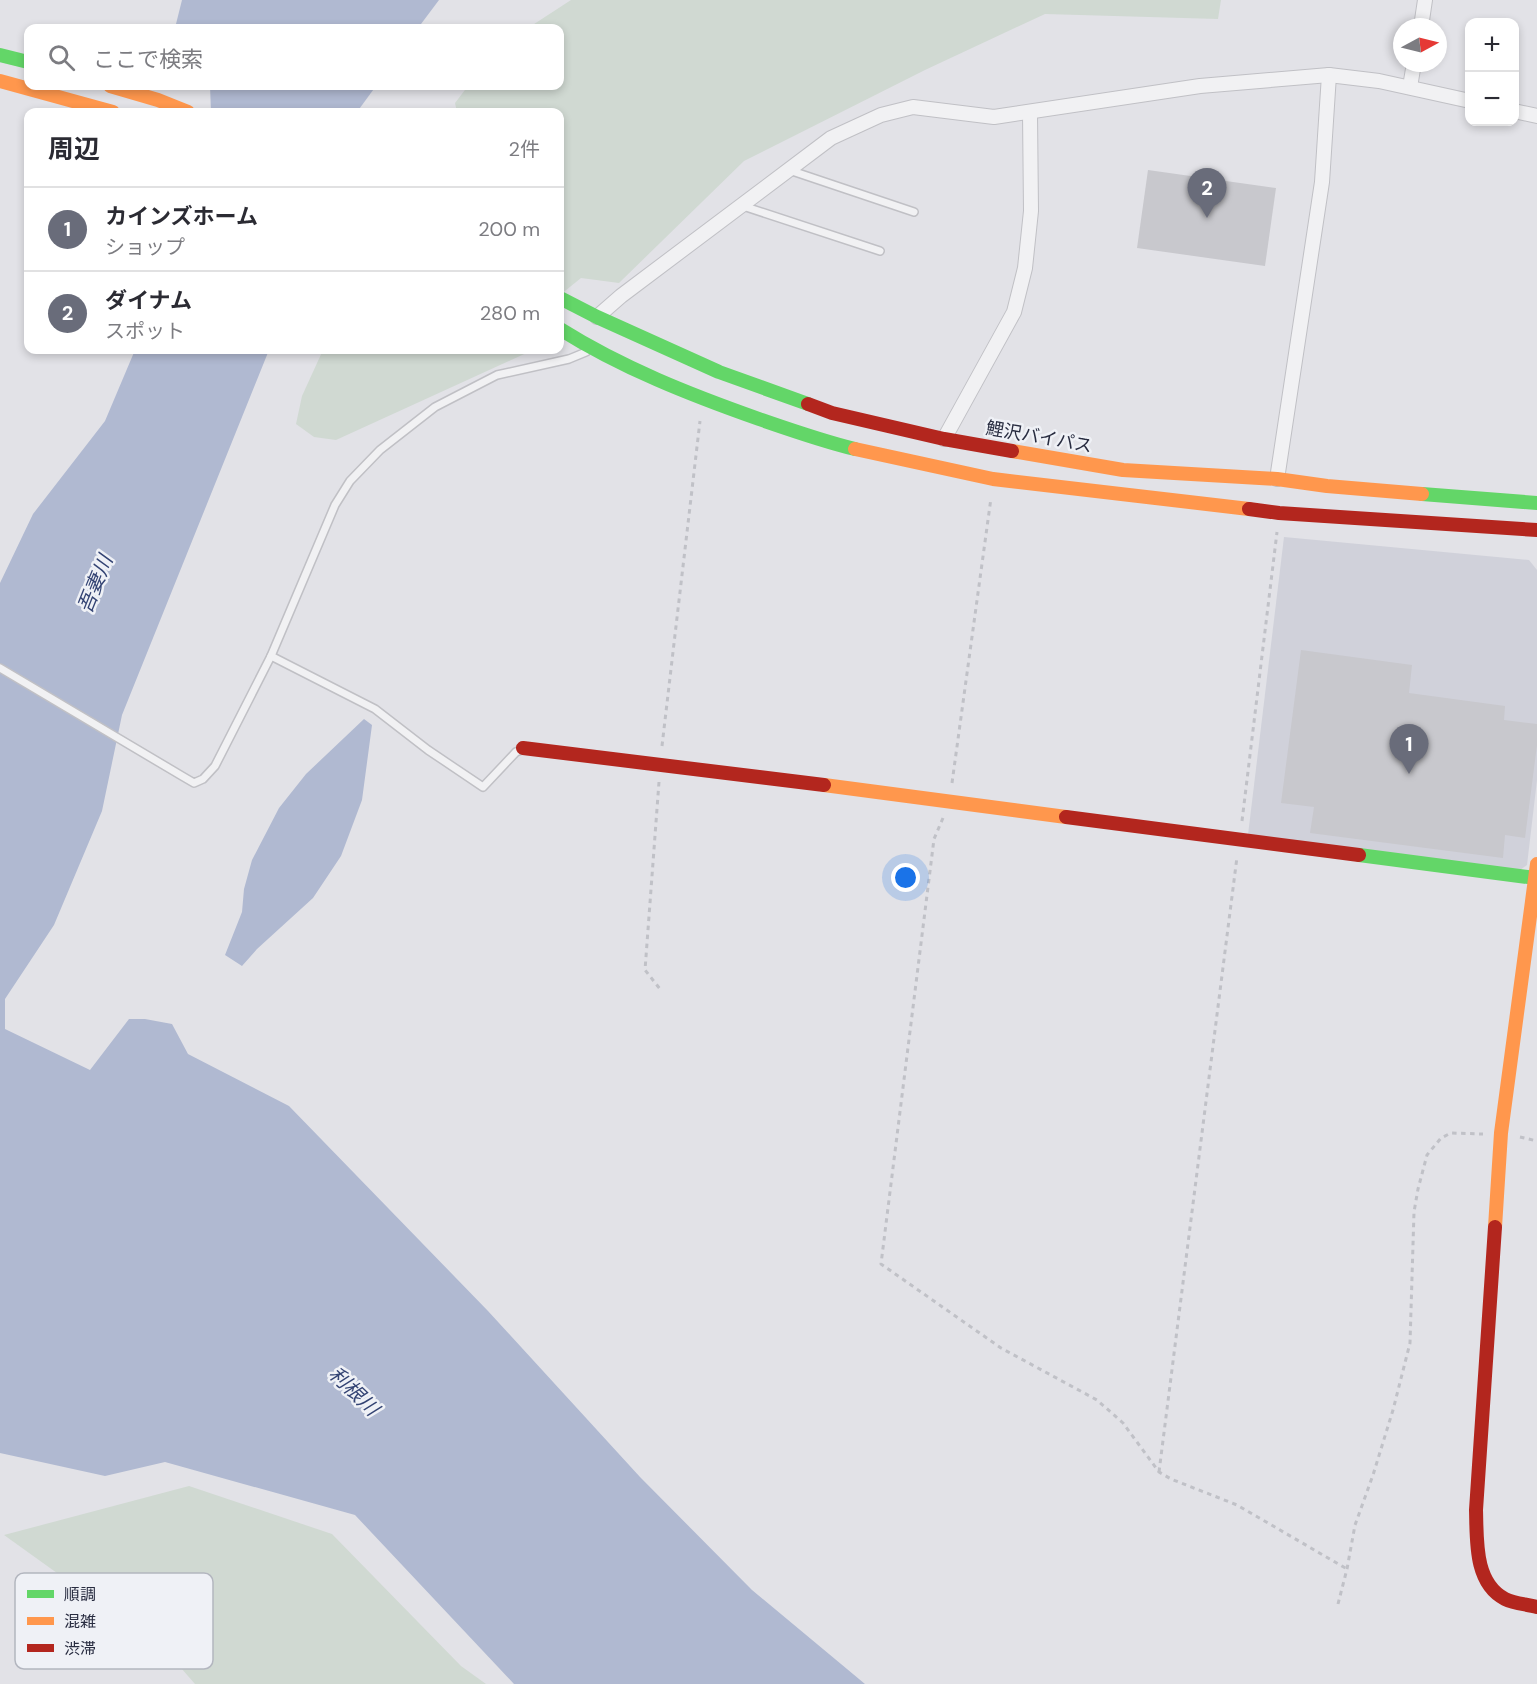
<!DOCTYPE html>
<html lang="ja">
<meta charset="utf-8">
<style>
body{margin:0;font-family:"DM Sans","Noto Sans JP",sans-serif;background:#f7f7f7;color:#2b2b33}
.controls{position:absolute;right:18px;top:18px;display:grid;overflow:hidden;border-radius:12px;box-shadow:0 3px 9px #0003}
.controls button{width:54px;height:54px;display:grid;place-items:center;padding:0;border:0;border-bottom:2px solid #e1e1e2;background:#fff;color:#2b2b33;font:30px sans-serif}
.compass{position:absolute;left:1393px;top:18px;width:54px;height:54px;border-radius:50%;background:#fff;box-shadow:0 3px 9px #0003;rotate:83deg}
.you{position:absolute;left:906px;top:878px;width:21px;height:21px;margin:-15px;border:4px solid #fff;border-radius:50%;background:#1a73e8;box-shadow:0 0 0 9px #1a73e833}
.badge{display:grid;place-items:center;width:39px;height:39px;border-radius:50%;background:#696c7a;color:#fff;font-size:20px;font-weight:700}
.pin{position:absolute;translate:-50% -50px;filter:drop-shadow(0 2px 3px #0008)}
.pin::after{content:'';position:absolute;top:32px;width:21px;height:18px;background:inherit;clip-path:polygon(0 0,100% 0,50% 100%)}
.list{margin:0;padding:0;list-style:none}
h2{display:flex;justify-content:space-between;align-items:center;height:78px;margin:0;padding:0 24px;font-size:26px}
h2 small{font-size:20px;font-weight:400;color:#7c7c81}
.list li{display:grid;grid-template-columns:39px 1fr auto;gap:18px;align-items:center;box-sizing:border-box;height:84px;padding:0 24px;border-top:2px solid #e1e1e2}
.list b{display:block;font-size:22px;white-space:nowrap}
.list p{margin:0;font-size:20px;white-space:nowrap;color:#7c7c81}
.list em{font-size:20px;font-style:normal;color:#7c7c81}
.icon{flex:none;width:33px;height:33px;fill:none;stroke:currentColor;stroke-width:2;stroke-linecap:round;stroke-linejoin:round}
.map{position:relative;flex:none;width:1537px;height:1684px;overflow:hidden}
.search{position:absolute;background:#fff;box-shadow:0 3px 9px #0003;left:24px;top:24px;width:540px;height:66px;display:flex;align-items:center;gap:15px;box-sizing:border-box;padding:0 21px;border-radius:12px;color:#7c7c81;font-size:22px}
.panel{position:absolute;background:#fff;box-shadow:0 3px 9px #0003;left:24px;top:108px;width:540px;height:246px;border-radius:12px}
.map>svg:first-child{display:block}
.built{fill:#d0d1da}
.green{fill:#d0d9d2}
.water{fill:#b0b9d1}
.building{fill:#c8c8cd}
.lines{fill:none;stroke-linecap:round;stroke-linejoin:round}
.lane-casing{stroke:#c0c0c5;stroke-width:10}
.street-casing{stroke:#c0c0c5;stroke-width:16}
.path{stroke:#c0c1c7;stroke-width:3;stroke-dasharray:4.5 4.5;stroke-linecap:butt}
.lane{stroke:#f1f1f3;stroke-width:7}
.street{stroke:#f1f1f3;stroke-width:14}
.fast{stroke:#63d668;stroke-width:14}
.slow{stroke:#ff974d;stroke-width:14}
.jam{stroke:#b3261e;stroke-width:14}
.labels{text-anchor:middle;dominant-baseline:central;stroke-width:5;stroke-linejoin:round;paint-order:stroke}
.street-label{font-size:18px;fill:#282c40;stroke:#eff1f6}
.water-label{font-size:20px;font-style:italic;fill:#334373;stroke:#eff1f6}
.key{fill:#eff1f6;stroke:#b3b6bf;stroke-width:1.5}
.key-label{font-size:16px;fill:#282c40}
</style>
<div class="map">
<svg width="1537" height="1684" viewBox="0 0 1537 1684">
<rect width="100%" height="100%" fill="#e2e2e7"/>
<polygon class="built" points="1284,537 1529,560 1537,570 1537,780 1527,865 1520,870 1248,835"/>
<g class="green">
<polygon points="571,0 1221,0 1218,19 1045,14 925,70 744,161 619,283 581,278 560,295 560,112 457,112 455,103 468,86 560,86 560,28 528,28"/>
<polygon points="323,350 533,350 336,440 314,437 296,424 302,396"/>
<polygon points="189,1486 332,1534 461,1666 486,1684 195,1684 167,1652 4,1535"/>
</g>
<g class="water">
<polygon points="182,0 439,0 418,28 175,28"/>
<polygon points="210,86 376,86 357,112 211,112"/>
<polygon points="135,350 269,350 122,715 102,811 54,925 5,999 5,1029 90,1070 129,1019 145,1019 172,1024 188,1054 289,1106 488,1311 640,1477 752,1590 865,1684 514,1684 355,1515 165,1462 105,1476 0,1453 0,583 33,514 105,421"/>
<polygon points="364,719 372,725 362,800 341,856 313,898 257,949 242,966 225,955 242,912 244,889 252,860 279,808 306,774"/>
</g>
<g class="building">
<polygon points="1148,170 1276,188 1265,266 1137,248"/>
<polygon points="1301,650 1412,665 1409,693 1505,706 1504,720 1537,724 1537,745 1525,838 1505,835 1503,858 1310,833 1314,807 1281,803"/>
</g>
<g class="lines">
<defs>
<g id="lane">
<polyline points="789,170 914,212"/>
<polyline points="743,206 880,251"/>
<polyline points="271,656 375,709 428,750 483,787 516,752 521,750"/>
<polyline points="0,668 182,776 194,783 203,779 215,766 271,656 335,505 350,481 380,450 435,407 497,375 569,359 586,352"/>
</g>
<g id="street">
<polyline points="1421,27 1425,0"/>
<polyline points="1410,87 1414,63"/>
<polyline points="1514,111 1537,116"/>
<polyline points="597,317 621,296 831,138 881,115 913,107 994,117 1200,86 1329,75 1379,81 1470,101"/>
<polyline points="944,439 1014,312 1025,268 1031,211 1030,113"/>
<polyline points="1277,479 1322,182 1329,75"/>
</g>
</defs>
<use href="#lane" class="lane-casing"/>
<use href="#street" class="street-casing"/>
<g class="path">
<polyline points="662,746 700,421"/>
<polyline points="659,782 645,970 660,989"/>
<polyline points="952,783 991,498"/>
<polyline points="943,818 934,839 881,1264 1001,1348 1097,1400 1123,1423 1159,1472 1171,1479 1237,1505 1347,1569"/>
<polyline points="1242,821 1277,532"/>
<polyline points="1520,1137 1537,1141"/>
<polyline points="1159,1472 1237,857"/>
<polyline points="1338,1604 1347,1569 1355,1525 1373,1475 1393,1410 1410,1343 1414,1212 1418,1189 1427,1155 1441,1138 1451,1133 1483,1134"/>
</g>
<use href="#lane" class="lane"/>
<use href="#street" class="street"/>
<g class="fast">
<polyline points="0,55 28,62"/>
<polyline points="560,298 597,317 719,372 808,404"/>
<path d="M560,329C622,368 691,395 759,419C791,430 822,441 855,449"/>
<polyline points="1422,494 1537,503"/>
<polyline points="1359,855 1535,878"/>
</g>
<g class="slow">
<polyline points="0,81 113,112"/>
<polyline points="110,86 158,100 188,112"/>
<polyline points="855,449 993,479 1249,509"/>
<polyline points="1012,451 1123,470 1277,479 1327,486 1422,494"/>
<polyline points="824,785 1066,817"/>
<polyline points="1495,1227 1501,1133 1537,864"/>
</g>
<g class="jam">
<polyline points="808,404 832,413 944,439 1012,451"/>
<polyline points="1249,509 1279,513 1537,530"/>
<polyline points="523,748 824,785"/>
<polyline points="1066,817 1359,855"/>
<path d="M1495,1227L1476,1510C1477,1540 1474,1583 1505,1599C1515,1604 1527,1604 1537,1607"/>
</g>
</g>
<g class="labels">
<g class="street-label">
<text transform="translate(1039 437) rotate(10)">鯉沢バイパス</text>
</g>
<g class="water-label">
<text transform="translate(95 584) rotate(-68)">吾妻川</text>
<text transform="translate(354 1391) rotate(44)">利根川</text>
</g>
</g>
<rect x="15" y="1573" width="198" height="96" rx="9" class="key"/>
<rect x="27" y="1590" width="27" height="8" fill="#63d668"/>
<rect x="27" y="1617" width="27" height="8" fill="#ff974d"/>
<rect x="27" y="1644" width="27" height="8" fill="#b3261e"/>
<g class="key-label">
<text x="64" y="1600">順調</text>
<text x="64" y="1627">混雑</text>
<text x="64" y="1654">渋滞</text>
</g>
</svg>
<div class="controls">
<button>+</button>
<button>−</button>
</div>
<svg class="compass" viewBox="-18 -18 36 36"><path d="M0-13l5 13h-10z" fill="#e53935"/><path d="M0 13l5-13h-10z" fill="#7c7c81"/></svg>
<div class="you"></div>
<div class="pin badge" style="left:1409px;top:774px">1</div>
<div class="pin badge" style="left:1207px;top:218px">2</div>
<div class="search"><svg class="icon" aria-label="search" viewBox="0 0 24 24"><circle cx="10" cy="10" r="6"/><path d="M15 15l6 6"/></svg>ここで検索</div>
<section class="panel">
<h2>周辺<small>2件</small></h2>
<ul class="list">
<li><span class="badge">1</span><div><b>カインズホーム</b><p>ショップ</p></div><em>200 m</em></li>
<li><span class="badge">2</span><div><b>ダイナム</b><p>スポット</p></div><em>280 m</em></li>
</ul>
</section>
</div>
